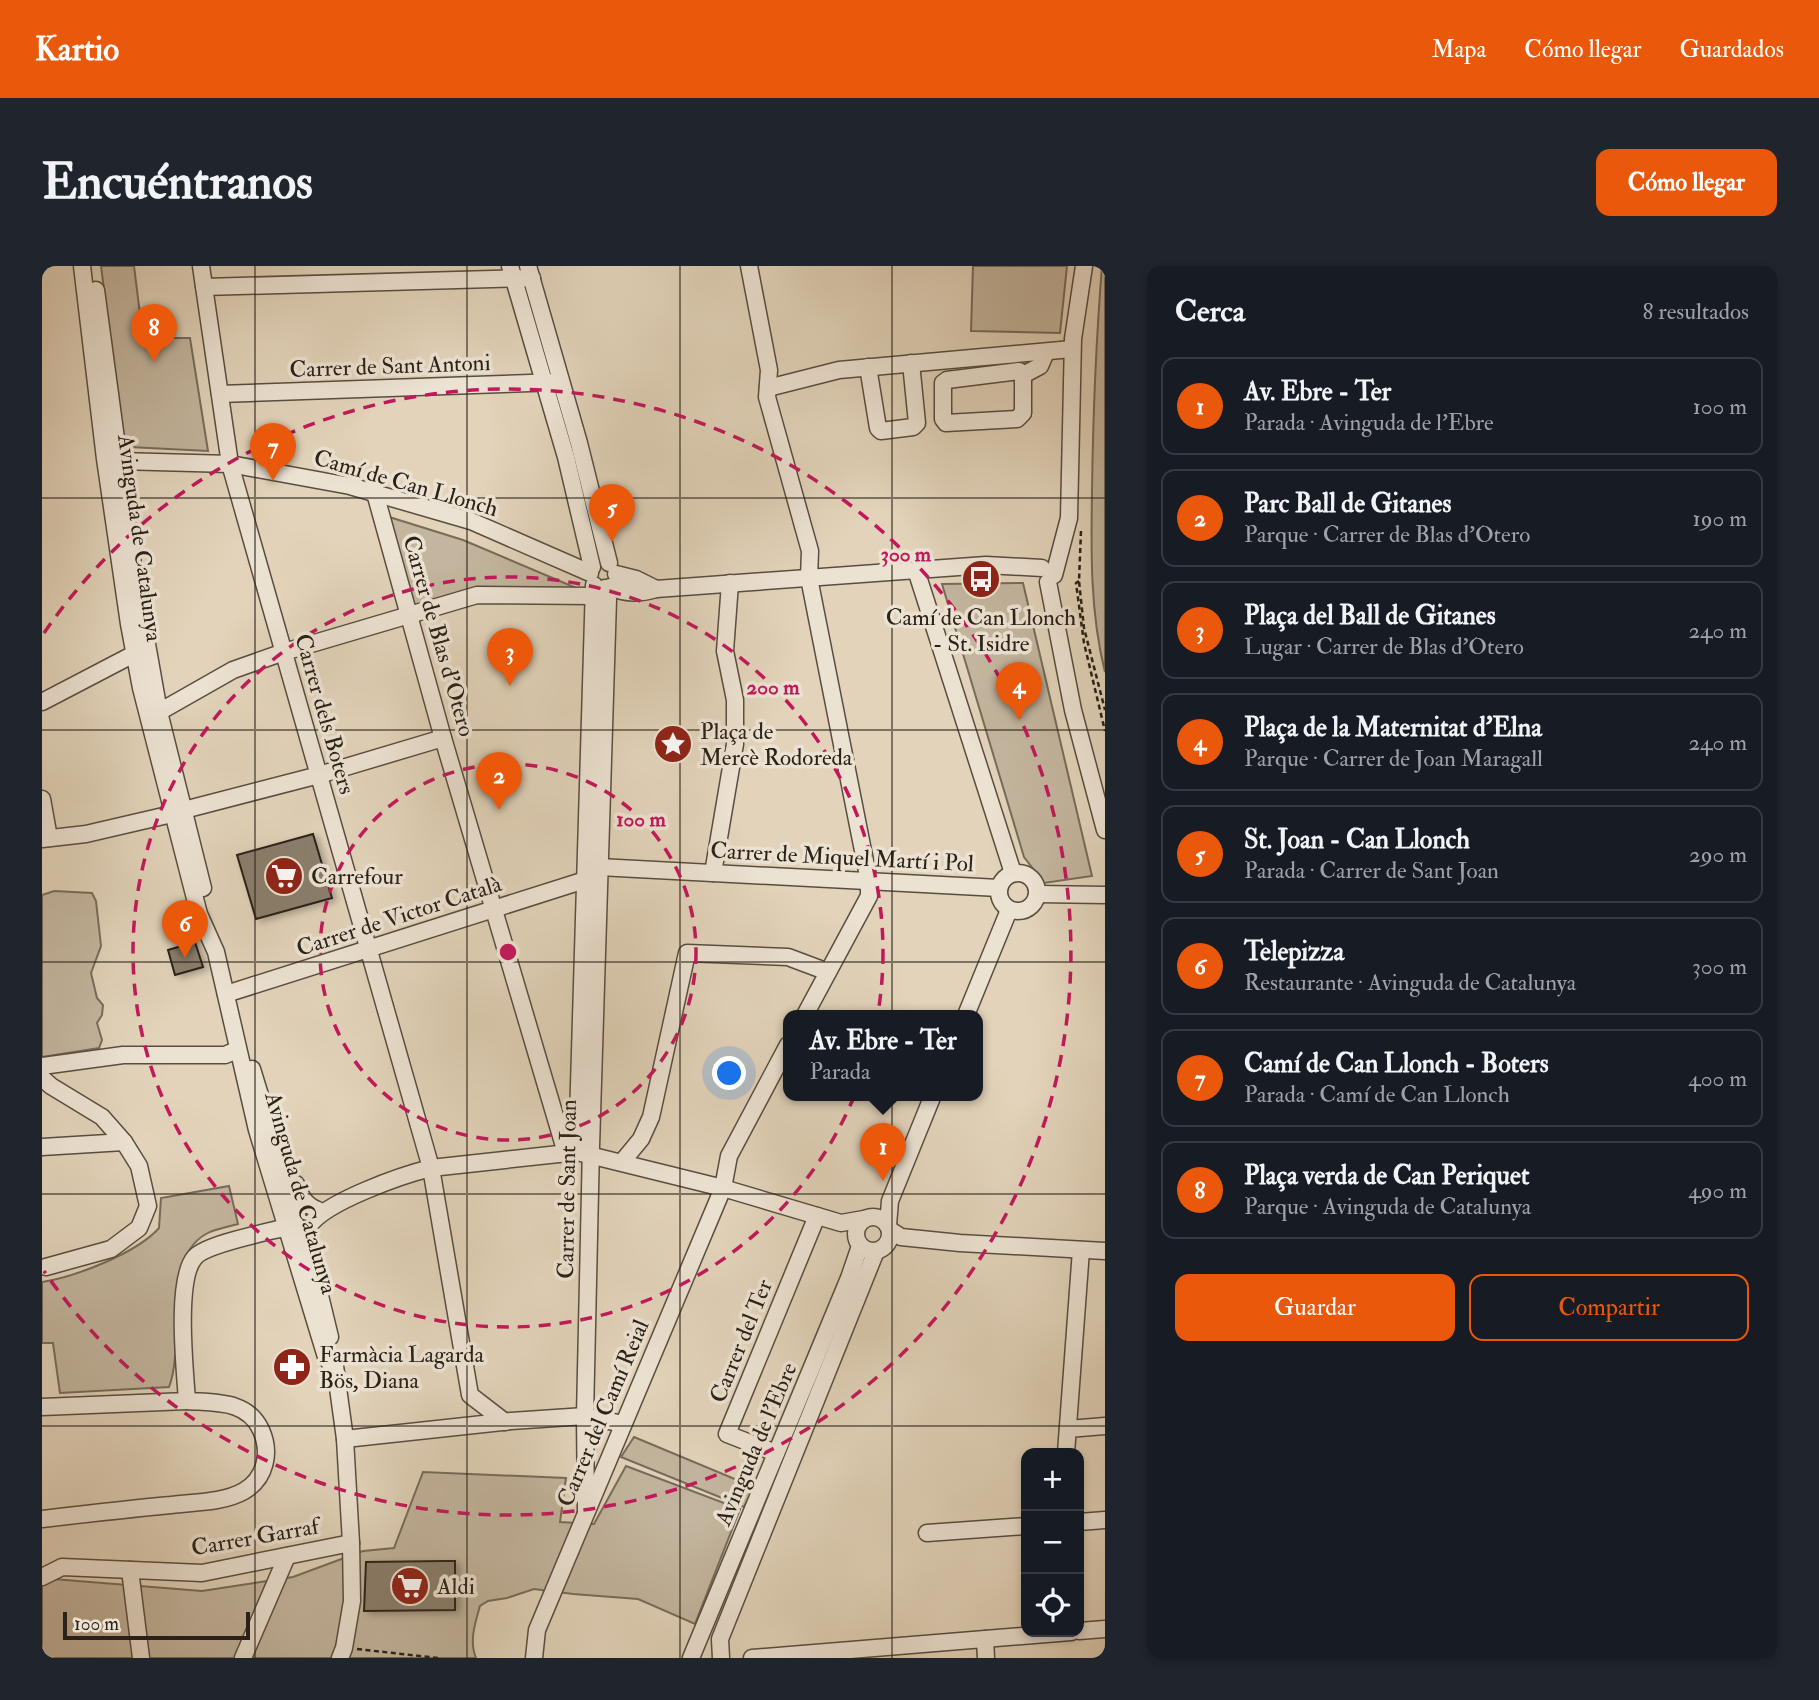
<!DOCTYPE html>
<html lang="es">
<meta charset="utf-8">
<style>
body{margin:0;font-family:"IM FELL Double Pica",serif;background:#20242c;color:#f1f3f6}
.controls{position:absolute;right:21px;bottom:21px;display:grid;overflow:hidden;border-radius:14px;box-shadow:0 4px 10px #0003}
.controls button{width:63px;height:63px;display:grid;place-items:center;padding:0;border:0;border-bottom:2px solid #363941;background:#171b24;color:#f1f3f6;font:35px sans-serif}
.scale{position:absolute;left:21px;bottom:18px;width:187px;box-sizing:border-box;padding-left:7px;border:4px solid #2a2218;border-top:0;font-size:19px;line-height:24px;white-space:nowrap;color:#2a2218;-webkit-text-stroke:5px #ece2d2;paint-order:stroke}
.you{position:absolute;left:688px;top:808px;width:24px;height:24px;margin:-18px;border:5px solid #fff;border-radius:50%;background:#1a73e8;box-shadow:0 0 0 10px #1a73e833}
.badge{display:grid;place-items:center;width:46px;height:46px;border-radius:50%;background:#ea580c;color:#fff;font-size:23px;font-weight:700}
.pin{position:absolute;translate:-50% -58px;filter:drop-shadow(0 2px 4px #0008)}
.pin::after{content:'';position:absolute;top:37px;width:24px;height:21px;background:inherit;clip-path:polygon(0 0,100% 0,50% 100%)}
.popup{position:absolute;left:741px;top:744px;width:200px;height:91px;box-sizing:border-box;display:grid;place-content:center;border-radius:14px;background:#171b24;filter:drop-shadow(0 2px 5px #0005);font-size:23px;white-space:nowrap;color:#9ea1a6}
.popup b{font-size:26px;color:#f1f3f6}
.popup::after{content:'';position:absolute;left:50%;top:100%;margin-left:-14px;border:14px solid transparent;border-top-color:#171b24}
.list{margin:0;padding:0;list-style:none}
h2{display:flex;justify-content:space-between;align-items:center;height:91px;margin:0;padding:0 28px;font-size:30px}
h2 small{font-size:23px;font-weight:400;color:#9ea1a6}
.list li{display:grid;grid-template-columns:46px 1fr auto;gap:21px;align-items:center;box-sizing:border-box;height:98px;margin:0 14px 14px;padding:0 14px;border:2px solid #363941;border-radius:14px}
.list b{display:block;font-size:26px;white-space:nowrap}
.list p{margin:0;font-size:23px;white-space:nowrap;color:#9ea1a6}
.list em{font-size:23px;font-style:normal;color:#9ea1a6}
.actions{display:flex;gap:14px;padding:21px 28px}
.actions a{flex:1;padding:16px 0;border:2px solid #ea580c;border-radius:14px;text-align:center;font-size:24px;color:#ea580c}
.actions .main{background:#ea580c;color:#fff}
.icon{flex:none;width:38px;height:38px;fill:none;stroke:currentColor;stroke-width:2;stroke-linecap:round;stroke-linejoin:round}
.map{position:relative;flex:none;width:1063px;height:1392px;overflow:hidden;border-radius:14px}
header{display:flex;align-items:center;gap:42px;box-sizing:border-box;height:98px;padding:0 35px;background:#ea580c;color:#fff}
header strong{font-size:33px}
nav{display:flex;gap:38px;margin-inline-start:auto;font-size:24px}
.intro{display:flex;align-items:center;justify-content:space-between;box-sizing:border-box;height:168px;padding:0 42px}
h1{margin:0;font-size:49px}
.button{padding:18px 32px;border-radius:14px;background:#ea580c;color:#fff;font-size:24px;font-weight:700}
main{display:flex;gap:42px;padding:0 42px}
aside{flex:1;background:#171b24;border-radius:14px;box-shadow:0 4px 10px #0003}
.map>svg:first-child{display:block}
.green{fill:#c3b59e;stroke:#766c5b;stroke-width:2}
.building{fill:#8a7e6c;stroke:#2a2218;stroke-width:2;filter:url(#shadow)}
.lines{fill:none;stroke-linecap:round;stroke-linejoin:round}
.minor-casing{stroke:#584e40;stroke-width:19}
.path{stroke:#2a2218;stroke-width:2.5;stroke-dasharray:5 3.5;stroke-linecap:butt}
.minor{stroke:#ece2d2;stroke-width:16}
.grid{fill:none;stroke:#2a2218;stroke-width:2;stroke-opacity:0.55}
.ring{fill:none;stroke:#c2185b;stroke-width:3.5;stroke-dasharray:12 9}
.labels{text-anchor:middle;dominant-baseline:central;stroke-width:7;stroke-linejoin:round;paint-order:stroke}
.street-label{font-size:23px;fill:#2a2218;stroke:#ece2d2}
.poi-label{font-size:23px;fill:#2a2218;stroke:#ece2d2;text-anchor:start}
.centre{fill:#c2185b;stroke:#ece2d2;stroke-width:3.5}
.ring-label{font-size:21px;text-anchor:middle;font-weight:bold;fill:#c2185b;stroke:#ece2d2;stroke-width:7;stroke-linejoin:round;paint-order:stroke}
</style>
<header>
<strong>Kartio</strong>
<nav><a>Mapa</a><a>Cómo llegar</a><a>Guardados</a></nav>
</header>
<div class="intro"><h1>Encuéntranos</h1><a class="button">Cómo llegar</a></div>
<main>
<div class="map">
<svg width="1063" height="1392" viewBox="0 0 1063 1392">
<defs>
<filter id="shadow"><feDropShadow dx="4.5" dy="2.5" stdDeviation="3.5" flood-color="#0004"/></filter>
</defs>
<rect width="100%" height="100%" fill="#e2d3ba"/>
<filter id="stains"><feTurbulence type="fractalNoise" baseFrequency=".00286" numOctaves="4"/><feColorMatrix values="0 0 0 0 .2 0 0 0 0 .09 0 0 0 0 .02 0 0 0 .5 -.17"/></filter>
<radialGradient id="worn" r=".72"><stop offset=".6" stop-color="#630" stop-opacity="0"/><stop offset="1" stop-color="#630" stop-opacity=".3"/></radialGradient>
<g class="green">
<polygon points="59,0 92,0 101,72 148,72 166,185 87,181 81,172"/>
<polygon points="931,0 1025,0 1018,67 929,65"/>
<path d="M1060,0H1063V406C1048,347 1049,285 1050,225C1051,149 1054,75 1060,0Z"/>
<polygon points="344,250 421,274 539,324 371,344"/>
<polygon points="981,317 1050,610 1002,617 982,591 900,318"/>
<polygon points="12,625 50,627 54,635 59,680 49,707 55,732 61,739 60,749 55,757 60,774 57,782 0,791 0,629"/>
<path d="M187,920L196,958C186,961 173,963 164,968C118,994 144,1078 127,1121L18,1127L11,1077H0V1016C33,1011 95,987 117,962L119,932Z"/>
<polygon points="592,1171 712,1221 702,1241 579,1191"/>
<path d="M584,1200L698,1243L653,1358L596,1333L531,1328L492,1323L465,1332L446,1335L438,1340C433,1357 427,1375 434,1392H0V1319L11,1313L160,1325L251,1311L321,1285L352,1282L381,1206L524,1212L518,1256L552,1258Z"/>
</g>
<g class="building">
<polygon points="271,568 290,632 214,653 195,589"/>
<polygon points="153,676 161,701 133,709 126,684"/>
<polygon points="402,1295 413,1295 413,1344 322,1345 324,1296"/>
</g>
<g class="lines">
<defs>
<g id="minor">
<polyline points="40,0 63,193 87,358 99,422 157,648 174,686 215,864 284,1091 294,1107"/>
<polyline points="159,0 188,198 389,902 428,1129 463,1156"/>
<polyline points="468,0 524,191 550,301"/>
<polyline points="486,0 537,177 567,297"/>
<polyline points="707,0 727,104 725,131 768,285 767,312 827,615 827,630 763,749"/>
<polyline points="162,21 490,12"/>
<polyline points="54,24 91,299 117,446 161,622"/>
<polyline points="826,101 836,162 839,165 871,161 875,157 869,97"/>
<polygon points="977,105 981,109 981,147 975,153 904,157 901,153 901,117 905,114"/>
<polyline points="981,109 998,100 1004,86"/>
<polyline points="726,122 797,104 1030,83"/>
<polyline points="178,128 519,116"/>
<polyline points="77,195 188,198 308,220 429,255 548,307"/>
<polyline points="333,227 401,472 524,887"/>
<polyline points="874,304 971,607"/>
<polyline points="574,308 594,313 614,323"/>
<polyline points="1012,309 1027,252 1031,73 1042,0"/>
<polyline points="1006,316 1031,444 1063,564"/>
<path d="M568,321C584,328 597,328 614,323L944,299L1000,302"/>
<polyline points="0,436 92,388"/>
<polyline points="117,446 191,404 242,386 435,329 552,330"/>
<polyline points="0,533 7,572"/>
<polyline points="142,544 277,509 401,472"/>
<polyline points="0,573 44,568 130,548"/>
<circle cx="976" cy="626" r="19"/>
<polyline points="671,607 693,478 693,434 683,385 688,317"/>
<polyline points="996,628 1063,629"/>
<polyline points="184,728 543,614 557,601 957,622"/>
<polyline points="924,749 967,644"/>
<polyline points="0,800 81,789 183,789 195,784"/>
<polyline points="210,803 272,1005 288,1071"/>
<polyline points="0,812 9,820 60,851 82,876 97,900 106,940 97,962 69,983 4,1001"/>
<polyline points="0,881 82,876"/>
<polyline points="535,886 552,319"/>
<polyline points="580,896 599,873 609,851 645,687 746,691 786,706"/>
<path d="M254,918C259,931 263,939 276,944"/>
<circle cx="831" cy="968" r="17"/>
<polyline points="846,959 848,935 891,829"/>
<polyline points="848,964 859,971 918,977 1063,985"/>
<path d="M264,976C264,970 263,965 267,960C283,936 360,909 389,902L535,886L681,922L799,957L822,953"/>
<polyline points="293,1100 303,1173 309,1277 310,1335 302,1382 298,1392"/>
<path d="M0,1141L145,1135C143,1104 133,1013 153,991C164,978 226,966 245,961L248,954"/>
<polyline points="1026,1163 1063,1160"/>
<polyline points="303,1173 469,1155 543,1150 581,1158"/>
<polyline points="734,1187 685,1168 775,950"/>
<polyline points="1024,1187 1039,984"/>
<polyline points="544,1246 543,1150 549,880 566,333 563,322"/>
<path d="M0,1253C43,1248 86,1243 129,1239C152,1236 181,1237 202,1225C224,1212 229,1186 219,1164C205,1134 174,1137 145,1135"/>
<polyline points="1037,1256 1063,1254"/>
<polyline points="885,1267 984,1260"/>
<polyline points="88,1304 99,1392"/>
<polyline points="0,1311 20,1301 160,1307 309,1277"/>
<polyline points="1037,1365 1063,1363"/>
<polyline points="943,1373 944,1392"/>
<polyline points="201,1392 245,1290"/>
<polyline points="492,1392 495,1364 681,922 687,890 746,779"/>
<polyline points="649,1392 807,1012 818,980"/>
<polyline points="679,1392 678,1373 834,985"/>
<polyline points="710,1392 1029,1366"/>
</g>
</defs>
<use href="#minor" class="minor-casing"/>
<g class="path">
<polyline points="1039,265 1037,315 1042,362 1063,444"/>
<polyline points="1037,315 1034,317 1042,377 1063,465"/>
<polyline points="315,1383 396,1392"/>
</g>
<use href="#minor" class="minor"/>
</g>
<path class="grid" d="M213,0V1392M425,0V1392M638,0V1392M850,0V1392M0,232H1063M0,464H1063M0,696H1063M0,928H1063M0,1160H1063"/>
<g class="ring">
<circle cx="466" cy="686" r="188"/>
<circle cx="466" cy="686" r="375"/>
<path d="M2 367A563 563 0 1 1 2 1005"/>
</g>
<defs>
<symbol id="bus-disc" viewBox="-11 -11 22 22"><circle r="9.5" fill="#8f2418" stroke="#ece2d2"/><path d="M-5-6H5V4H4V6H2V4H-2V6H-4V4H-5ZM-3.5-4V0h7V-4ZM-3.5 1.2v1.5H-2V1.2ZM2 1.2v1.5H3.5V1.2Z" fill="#fff"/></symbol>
<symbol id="sight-disc" viewBox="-11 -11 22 22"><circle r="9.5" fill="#8f2418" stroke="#ece2d2"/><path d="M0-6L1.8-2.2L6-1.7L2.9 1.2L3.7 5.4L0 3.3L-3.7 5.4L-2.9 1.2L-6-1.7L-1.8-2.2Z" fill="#fff"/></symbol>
<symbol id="supermarket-disc" viewBox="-11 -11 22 22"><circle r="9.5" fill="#8f2418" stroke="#ece2d2"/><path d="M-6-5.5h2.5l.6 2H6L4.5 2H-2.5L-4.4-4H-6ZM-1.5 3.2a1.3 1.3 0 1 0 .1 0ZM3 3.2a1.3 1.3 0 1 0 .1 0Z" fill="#fff"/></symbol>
<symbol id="pharmacy-disc" viewBox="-11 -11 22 22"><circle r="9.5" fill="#8f2418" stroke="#ece2d2"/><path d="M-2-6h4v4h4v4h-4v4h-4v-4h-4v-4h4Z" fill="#fff"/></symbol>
</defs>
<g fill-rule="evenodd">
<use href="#bus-disc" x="917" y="291" width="44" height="44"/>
<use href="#sight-disc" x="609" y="456" width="44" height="44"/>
<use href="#supermarket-disc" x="220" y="588" width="44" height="44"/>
<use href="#pharmacy-disc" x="228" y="1079" width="44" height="44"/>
<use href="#supermarket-disc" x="346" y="1298" width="44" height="44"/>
</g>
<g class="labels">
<g class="street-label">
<text transform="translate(348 100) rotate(-2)">Carrer de Sant Antoni</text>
<text transform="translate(364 217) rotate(16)">Camí de Can Llonch</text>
<text transform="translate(98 272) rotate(82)">Avinguda de Catalunya</text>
<text transform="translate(397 370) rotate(74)">Carrer de Blas d'Otero</text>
<text transform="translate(283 448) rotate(74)">Carrer dels Boters</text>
<text transform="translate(800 591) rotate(3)">Carrer de Miquel Martí i Pol</text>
<text transform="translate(357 650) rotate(-18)">Carrer de Victor Català</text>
<text transform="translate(525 923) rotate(-89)">Carrer de Sant Joan</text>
<text transform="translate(259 927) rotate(74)">Avinguda de Catalunya</text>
<text transform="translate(699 1075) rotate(-68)">Carrer del Ter</text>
<text transform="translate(561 1147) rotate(-67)">Carrer del Camí Reial</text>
<text transform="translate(714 1178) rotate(-67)">Avinguda de l'Ebre</text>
<text transform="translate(213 1271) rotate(-10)">Carrer Garraf</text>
</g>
<g class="poi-label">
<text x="939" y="351" text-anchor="middle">Camí de Can Llonch<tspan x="939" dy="26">- St. Isidre</tspan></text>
<text x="658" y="465">Plaça de<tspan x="658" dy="26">Mercè Rodoreda</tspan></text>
<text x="269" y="610">Carrefour</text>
<text x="277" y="1088">Farmàcia Lagarda<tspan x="277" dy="26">Bös, Diana</tspan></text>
<text x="395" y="1320">Aldi</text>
</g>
</g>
<circle cx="466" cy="686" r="10" class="centre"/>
<g class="ring-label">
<text x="864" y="295">300 m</text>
<text x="731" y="428">200 m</text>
<text x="599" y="560">100 m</text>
</g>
<rect width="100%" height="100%" filter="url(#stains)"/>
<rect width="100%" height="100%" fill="url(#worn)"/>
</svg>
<div class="controls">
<button>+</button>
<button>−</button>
<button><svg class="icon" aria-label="locate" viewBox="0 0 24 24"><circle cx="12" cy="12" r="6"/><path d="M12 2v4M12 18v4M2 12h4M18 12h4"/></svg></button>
</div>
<div class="scale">100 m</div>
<div class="you"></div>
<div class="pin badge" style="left:841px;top:915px">1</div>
<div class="popup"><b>Av. Ebre - Ter</b>Parada</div>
<div class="pin badge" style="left:457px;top:544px">2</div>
<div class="pin badge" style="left:468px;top:420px">3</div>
<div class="pin badge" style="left:977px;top:454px">4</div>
<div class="pin badge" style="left:570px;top:276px">5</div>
<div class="pin badge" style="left:143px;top:692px">6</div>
<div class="pin badge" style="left:231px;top:215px">7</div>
<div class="pin badge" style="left:112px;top:96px">8</div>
</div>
<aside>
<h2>Cerca<small>8 resultados</small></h2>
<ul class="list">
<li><span class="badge">1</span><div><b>Av. Ebre - Ter</b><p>Parada · Avinguda de l'Ebre</p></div><em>100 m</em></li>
<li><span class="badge">2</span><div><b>Parc Ball de Gitanes</b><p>Parque · Carrer de Blas d'Otero</p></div><em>190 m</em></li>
<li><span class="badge">3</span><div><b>Plaça del Ball de Gitanes</b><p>Lugar · Carrer de Blas d'Otero</p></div><em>240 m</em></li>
<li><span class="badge">4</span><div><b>Plaça de la Maternitat d'Elna</b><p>Parque · Carrer de Joan Maragall</p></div><em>240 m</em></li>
<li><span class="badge">5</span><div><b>St. Joan - Can Llonch</b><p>Parada · Carrer de Sant Joan</p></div><em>290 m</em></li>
<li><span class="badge">6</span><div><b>Telepizza</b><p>Restaurante · Avinguda de Catalunya</p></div><em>300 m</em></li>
<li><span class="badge">7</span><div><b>Camí de Can Llonch - Boters</b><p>Parada · Camí de Can Llonch</p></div><em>400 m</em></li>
<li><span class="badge">8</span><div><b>Plaça verda de Can Periquet</b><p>Parque · Avinguda de Catalunya</p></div><em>490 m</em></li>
</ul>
<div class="actions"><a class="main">Guardar</a><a>Compartir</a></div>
</aside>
</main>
